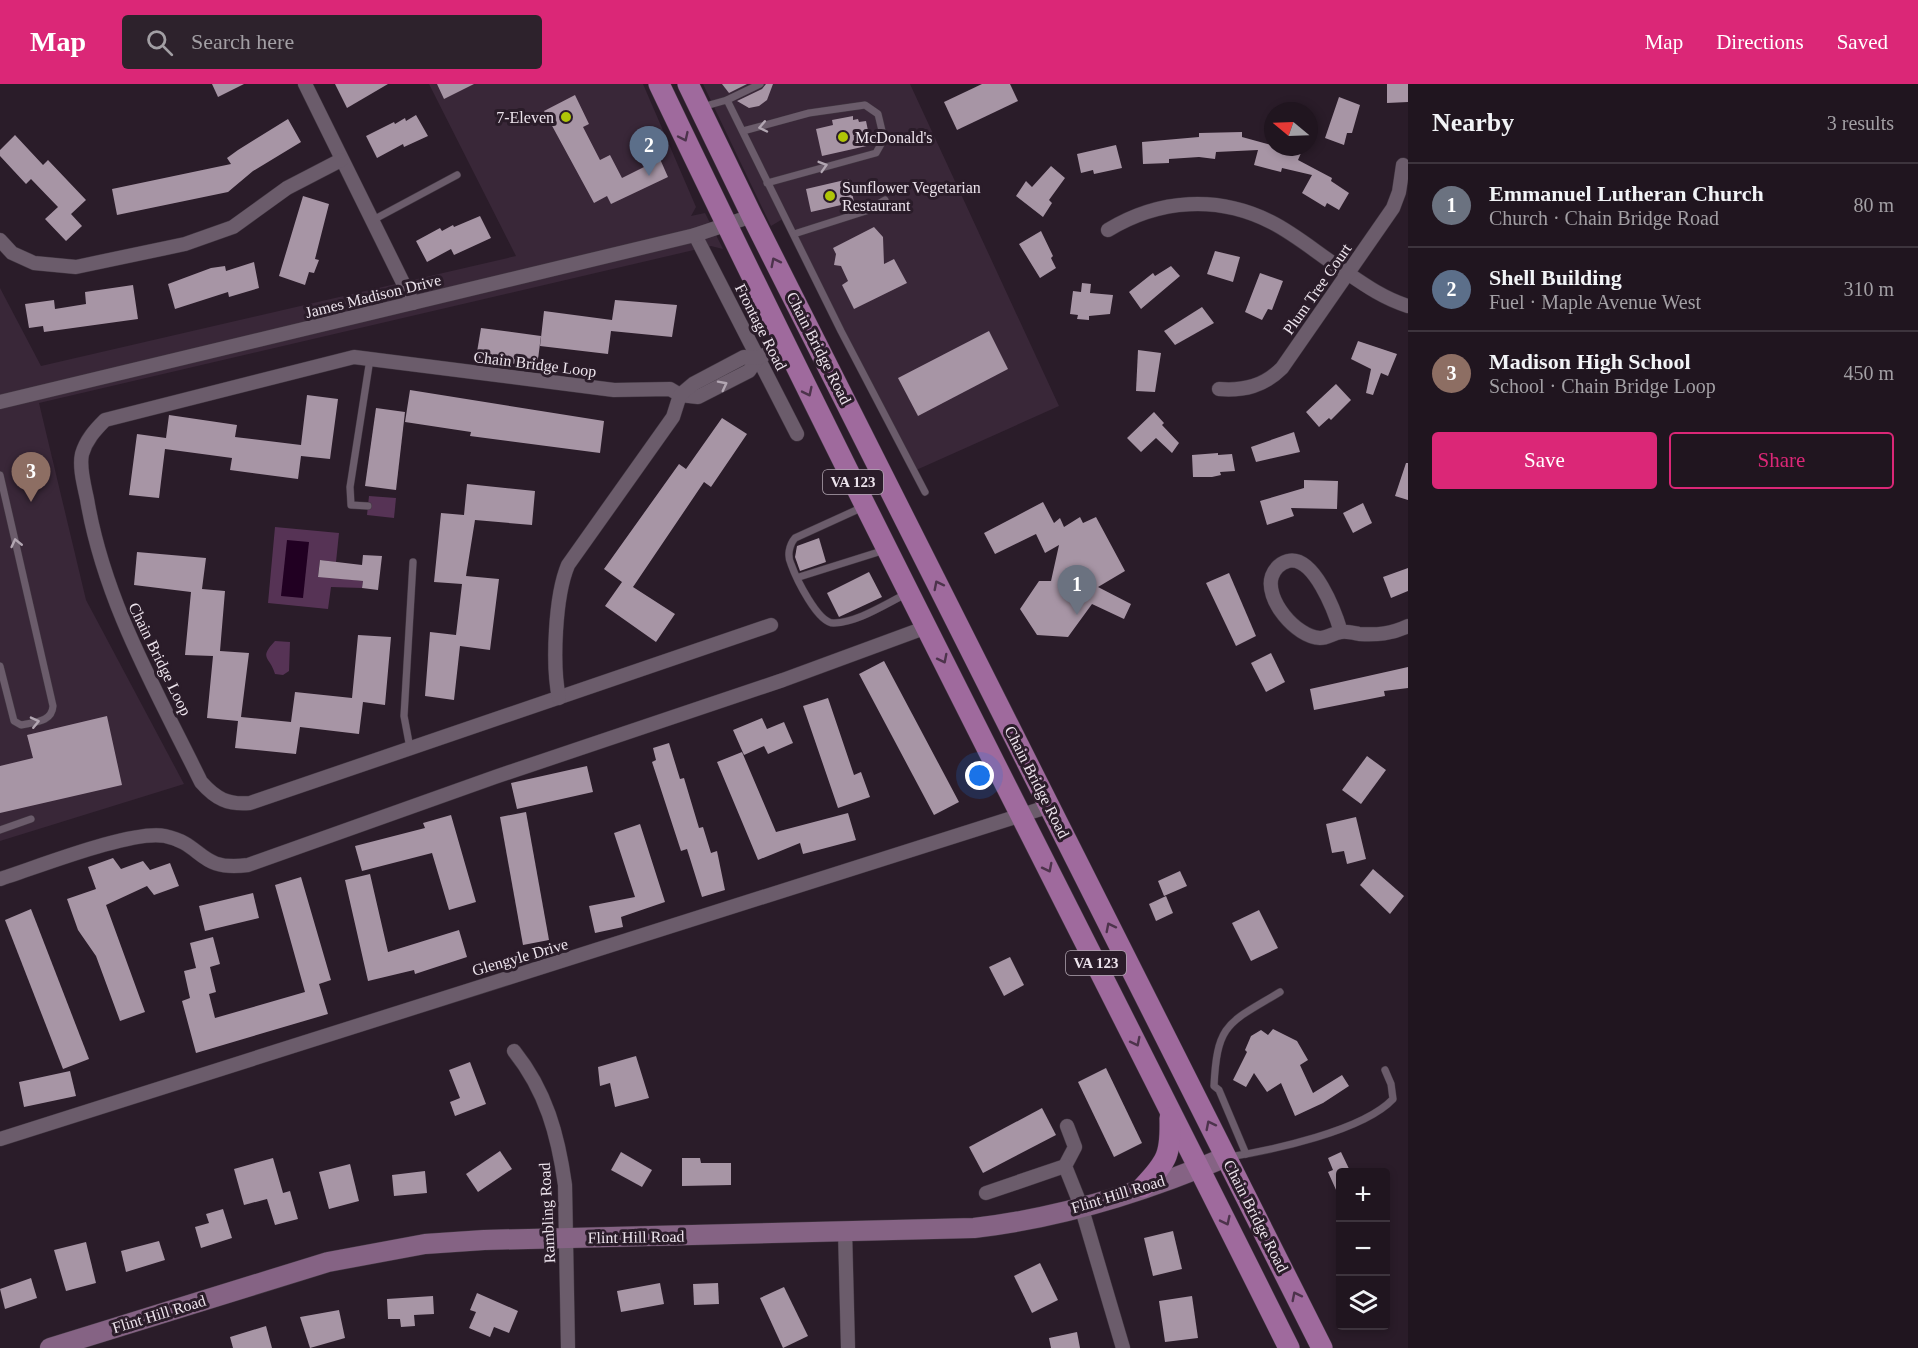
<!DOCTYPE html>
<meta charset="utf-8">
<style>
body{margin:0;font-family:"Times New Roman",serif;background:#2d222c;color:#f1f3f6}
.controls{position:absolute;right:18px;bottom:18px;display:grid;overflow:hidden;border-radius:6px;box-shadow:0 3px 9px #0003}
.controls button{width:54px;height:54px;display:grid;place-items:center;padding:0;border:0;border-bottom:2px solid #3d343d;background:#20151f;color:#f1f3f6;font:30px sans-serif}
.compass{position:absolute;left:1264px;top:18px;width:54px;height:54px;border-radius:50%;background:#20151f;box-shadow:0 3px 9px #0003;rotate:289deg}
.you{position:absolute;left:980px;top:692px;width:21px;height:21px;margin:-15px;border:4px solid #fff;border-radius:50%;background:#1a73e8;box-shadow:0 0 0 9px #1a73e833}
.badge{display:grid;place-items:center;width:39px;height:39px;border-radius:50%;background:#db2777;color:#fff;font-size:20px;font-weight:700}
.pin{position:absolute;translate:-50% -50px;filter:drop-shadow(0 2px 3px #0008)}
.pin::after{content:'';position:absolute;top:32px;width:21px;height:18px;background:inherit;clip-path:polygon(0 0,100% 0,50% 100%)}
.list{margin:0;padding:0;list-style:none}
h2{display:flex;justify-content:space-between;align-items:center;height:78px;margin:0;padding:0 24px;font-size:26px}
h2 small{font-size:20px;font-weight:400;color:#a29fa4}
.list li{display:grid;grid-template-columns:39px 1fr auto;gap:18px;align-items:center;box-sizing:border-box;height:84px;padding:0 24px;border-top:2px solid #3d343d}
.list b{display:block;font-size:22px;white-space:nowrap}
.list p{margin:0;font-size:20px;white-space:nowrap;color:#a29fa4}
.list em{font-size:20px;font-style:normal;color:#a29fa4}
.actions{display:flex;gap:12px;padding:18px 24px}
.actions a{flex:1;padding:14px 0;border:2px solid #db2777;border-radius:6px;text-align:center;font-size:21px;color:#db2777}
.actions .main{background:#db2777;color:#fff}
.icon{flex:none;width:33px;height:33px;fill:none;stroke:currentColor;stroke-width:2;stroke-linecap:round;stroke-linejoin:round}
.map{position:relative;flex:none;width:1408px;height:1264px;overflow:hidden}
header{display:flex;align-items:center;gap:36px;box-sizing:border-box;height:84px;padding:0 30px;background:#db2777;color:#fff}
header strong{font-size:28px}
nav{display:flex;gap:33px;margin-inline-start:auto;font-size:21px}
.search{width:420px;height:54px;background:#2d222c;display:flex;align-items:center;gap:15px;box-sizing:border-box;padding:0 21px;border-radius:6px;color:#a29fa4;font-size:22px}
main{display:flex}
aside{flex:1;background:#20151f}
.map>svg:first-child{display:block}
.built{fill:#392738}
.green{fill:#563355}
.water{fill:#210022}
.building{fill:#a795a5}
.lines{fill:none;stroke-linecap:round;stroke-linejoin:round}
.lane-casing{stroke:#423742;stroke-width:8}
.street-casing{stroke:#423742;stroke-width:15}
.secondary-casing{stroke:#423742;stroke-width:21}
.primary-casing{stroke:#423742;stroke-width:22}
.lane{stroke:#6b5c6b;stroke-width:7}
.street{stroke:#6b5c6b;stroke-width:14}
.secondary{stroke:#856384;stroke-width:20}
.primary{stroke:#9f6a9d;stroke-width:21}
.oneway{stroke:#b2a6b2}
.oneway2{stroke:#4d334c}
.poi-dot{fill:#afc507;stroke:#2a1c29;stroke-width:2}
.labels{text-anchor:middle;dominant-baseline:central;stroke-width:6;stroke-linejoin:round;paint-order:stroke}
.shield{fill:#2a1c29;stroke:#b2a7b2;stroke-width:1.5}
.shield-label{font-size:15px;font-weight:bold;fill:#ece3ec}
.poi-label{font-size:16px;fill:#ece3ec;stroke:#2a1c29;text-anchor:start}
.street-label{font-size:16px;fill:#ece3ec;stroke:#2a1c29}
</style>
<header>
<strong>Map</strong>
<div class="search"><svg class="icon" aria-label="search" viewBox="0 0 24 24"><circle cx="10" cy="10" r="6"/><path d="M15 15l6 6"/></svg>Search here</div>
<nav><a>Map</a><a>Directions</a><a>Saved</a></nav>
</header>
<main>
<div class="map">
<svg width="1408" height="1264" viewBox="0 0 1408 1264">
<rect width="100%" height="100%" fill="#2a1c29"/>
<g class="built">
<polygon points="429,0 643,0 696,123 691,132 705,129 723,165 711,162 39,319 86,516 184,700 0,757 0,204 41,282 516,172"/>
<polygon points="703,0 910,0 1059,322 914,387 786,133 771,142"/>
</g>
<g class="green">
<polygon points="369,412 396,414 394,434 367,431"/>
<polygon points="275,443 339,449 336,478 320,476 318,492 363,497 362,504 331,503 328,525 268,519"/>
<path d="M275,557L290,558L289,587L283,591L275,590C270,572 258,575 275,557Z"/>
</g>
<polygon class="water" points="287,456 309,458 303,514 281,512"/>
<g class="building">
<polygon points="212,0 244,0 218,13"/>
<polygon points="335,0 388,0 347,24"/>
<polygon points="437,0 474,0 444,15"/>
<polygon points="722,0 747,0 729,9"/>
<polygon points="766,0 773,0 767,16 759,22 749,24 737,17 762,5"/>
<polygon points="982,0 1010,0 1018,17 957,46 944,18"/>
<polygon points="1387,0 1408,0 1408,18 1387,19"/>
<polygon points="575,11 589,40 583,43 600,76 610,71 622,94 660,75 668,93 611,120 607,112 594,119 544,27"/>
<polygon points="1339,13 1360,21 1352,49 1347,49 1344,61 1325,54"/>
<polygon points="416,31 428,52 404,63 403,60 377,74 366,52 394,38 395,40 405,34 406,37"/>
<polygon points="853,32 853,36 858,35 859,38 866,37 871,61 822,72 816,45 833,41 832,36"/>
<polygon points="288,35 301,58 253,87 228,108 117,131 112,105 231,80 227,74 238,66"/>
<polygon points="1242,48 1242,53 1301,69 1298,76 1332,94 1331,97 1349,109 1339,126 1327,119 1325,123 1302,109 1312,91 1282,84 1281,88 1254,81 1258,66 1216,68 1215,75 1199,73 1169,75 1169,79 1143,80 1142,58 1199,53 1199,49"/>
<polygon points="15,51 43,81 48,76 86,116 71,130 82,142 66,157 45,135 58,123 31,95 26,100 0,72 0,66"/>
<polygon points="1116,61 1122,84 1094,90 1093,86 1081,89 1077,70"/>
<polygon points="1051,82 1065,94 1049,116 1052,119 1043,133 1016,112 1026,97 1032,103"/>
<polygon points="849,95 854,118 811,128 806,105"/>
<polygon points="303,112 329,120 315,175 319,176 314,189 309,188 305,201 279,192"/>
<polygon points="480,132 491,154 454,171 451,165 427,178 416,157 440,144 442,147 453,141 454,143"/>
<polygon points="874,143 883,153 884,180 894,175 907,199 854,225 842,201 848,197 841,182 834,181 836,170 833,164"/>
<polygon points="1041,147 1053,172 1051,174 1056,184 1040,194 1019,160"/>
<polygon points="1215,167 1240,173 1233,198 1207,190"/>
<polygon points="254,178 259,204 229,213 228,208 175,225 168,200 211,184 225,182 226,187"/>
<polygon points="1171,182 1180,192 1141,225 1129,208 1153,189 1155,192"/>
<polygon points="1260,189 1283,197 1272,226 1268,225 1262,236 1245,228"/>
<polygon points="1082,199 1091,200 1090,209 1113,211 1110,230 1089,232 1089,236 1077,235 1078,231 1070,230 1073,207 1081,208"/>
<polygon points="133,201 138,235 44,248 43,242 29,244 25,220 54,216 55,225 86,220 85,208"/>
<polygon points="615,216 677,221 672,253 611,247 608,270 540,262 544,227 612,236"/>
<polygon points="1202,223 1214,239 1175,261 1164,247"/>
<polygon points="481,244 541,252 537,283 476,274"/>
<polygon points="989,247 1008,285 918,332 898,294"/>
<polygon points="1358,257 1397,270 1388,292 1381,289 1373,311 1366,309 1371,285 1351,275"/>
<polygon points="1138,266 1161,269 1155,308 1136,307"/>
<polygon points="1336,300 1351,316 1331,336 1329,334 1319,343 1306,328"/>
<polygon points="410,306 604,337 600,369 470,352 471,348 405,338"/>
<polygon points="307,311 338,315 330,375 301,372 298,395 230,386 232,374 165,365 159,414 129,411 137,350 166,354 169,331 237,341 235,353 301,361"/>
<polygon points="376,324 405,328 396,406 365,402"/>
<polygon points="1154,328 1164,339 1162,341 1179,359 1172,369 1156,354 1141,368 1127,354"/>
<polygon points="722,334 747,350 711,403 704,398 633,503 675,530 656,558 605,522 622,498 604,485 679,380 686,385"/>
<polygon points="1294,348 1300,368 1256,378 1251,363"/>
<polygon points="1218,369 1218,371 1232,370 1235,387 1220,388 1221,391 1212,393 1193,393 1192,371"/>
<polygon points="1406,379 1408,379 1408,416 1395,412"/>
<polygon points="1304,396 1338,397 1337,425 1291,424 1294,432 1267,441 1260,417 1304,404"/>
<polygon points="467,400 535,407 532,441 475,436 466,492 499,495 490,566 460,562 454,616 425,612 430,548 456,551 462,500 434,498 441,429 464,431"/>
<polygon points="1043,418 1054,439 1060,434 1064,443 1080,433 1083,439 1096,433 1125,487 1098,503 1131,520 1124,535 1092,520 1068,553 1037,551 1020,525 1039,497 1051,497 1059,461 1045,469 1036,450 995,470 984,449"/>
<polygon points="1363,419 1372,439 1353,449 1343,429"/>
<polygon points="819,454 826,478 800,487 795,473 797,462"/>
<polygon points="137,468 206,474 202,505 225,507 220,567 249,569 241,633 291,638 295,608 352,614 358,551 391,553 385,621 363,618 359,650 300,643 296,670 235,664 238,637 207,634 213,572 185,571 191,508 134,501"/>
<polygon points="363,471 382,472 378,506 362,504 363,497 318,493 320,476 362,481"/>
<polygon points="1408,484 1408,507 1391,514 1383,493"/>
<polygon points="869,488 882,513 839,533 827,509"/>
<polygon points="1229,489 1256,552 1236,562 1206,499"/>
<polygon points="1271,569 1285,598 1266,608 1251,579"/>
<polygon points="884,577 959,718 934,731 859,590"/>
<polygon points="1408,583 1408,604 1384,607 1385,612 1314,626 1310,605"/>
<polygon points="828,614 854,691 861,688 870,713 838,724 803,622"/>
<polygon points="107,632 122,701 0,729 0,682 33,674 27,651"/>
<polygon points="762,634 767,645 784,638 793,659 768,670 764,662 744,671 733,646"/>
<polygon points="669,659 680,695 684,694 699,744 703,743 711,769 717,767 725,806 702,813 687,765 681,767 652,678 656,676 653,664"/>
<polygon points="742,668 776,748 848,729 856,756 803,770 800,759 758,776 717,678"/>
<polygon points="1367,672 1386,686 1361,720 1342,706"/>
<polygon points="587,682 593,708 517,725 511,699"/>
<polygon points="526,728 549,856 523,861 500,733"/>
<polygon points="451,731 476,818 449,826 432,769 362,787 355,762 425,744 423,739"/>
<polygon points="1356,733 1366,775 1347,780 1344,767 1332,769 1326,740"/>
<polygon points="640,740 665,818 621,833 623,843 595,849 589,822 635,813 614,749"/>
<polygon points="113,774 121,785 143,777 150,786 170,779 179,802 154,811 147,802 106,821 145,928 120,937 96,872 78,846 67,815 96,805 88,783"/>
<polygon points="1373,785 1404,812 1390,830 1360,801"/>
<polygon points="1180,787 1187,802 1164,812 1158,797"/>
<polygon points="370,790 388,868 459,846 467,873 415,890 414,886 368,897 345,796"/>
<polygon points="301,793 331,896 319,900 328,930 196,969 182,917 190,914 184,887 196,884 190,859 213,853 220,880 210,883 216,908 209,910 215,934 305,908 275,801"/>
<polygon points="253,809 259,834 205,847 199,822"/>
<polygon points="1166,812 1173,829 1156,837 1149,820"/>
<polygon points="31,825 89,975 63,985 5,836"/>
<polygon points="1259,826 1278,864 1251,877 1232,839"/>
<polygon points="1010,873 1024,901 1004,912 989,883"/>
<polygon points="1273,945 1297,957 1308,976 1300,981 1313,1009 1342,991 1349,1002 1323,1019 1295,1032 1281,999 1267,1008 1254,989 1246,1003 1233,996 1247,968 1245,966 1251,952 1261,946 1268,951"/>
<polygon points="636,972 649,1014 615,1023 610,999 600,1002 598,983"/>
<polygon points="470,978 486,1020 455,1032 450,1018 460,1014 449,986"/>
<polygon points="1106,984 1142,1059 1114,1073 1078,998"/>
<polygon points="70,987 76,1012 24,1023 19,998"/>
<polygon points="1042,1024 1056,1051 983,1089 969,1063"/>
<polygon points="500,1067 512,1085 478,1108 466,1090"/>
<polygon points="621,1068 652,1086 642,1103 611,1086"/>
<polygon points="1341,1068 1351,1089 1341,1089 1341,1117 1328,1088 1333,1086 1328,1074"/>
<polygon points="273,1074 283,1109 290,1107 298,1135 275,1141 267,1115 244,1121 234,1085"/>
<polygon points="682,1074 700,1074 701,1079 731,1079 731,1101 682,1102"/>
<polygon points="350,1080 359,1117 329,1125 319,1088"/>
<polygon points="425,1087 427,1109 394,1112 392,1091"/>
<polygon points="223,1125 232,1154 201,1164 195,1143 209,1139 206,1130"/>
<polygon points="1173,1147 1182,1185 1153,1192 1144,1154"/>
<polygon points="159,1157 165,1176 126,1188 121,1167"/>
<polygon points="86,1158 96,1199 66,1207 54,1166"/>
<polygon points="1040,1179 1058,1216 1032,1229 1014,1192"/>
<polygon points="31,1194 37,1214 5,1225 0,1205"/>
<polygon points="660,1199 664,1220 621,1228 617,1207"/>
<polygon points="718,1199 719,1220 694,1221 693,1200"/>
<polygon points="784,1203 808,1252 783,1264 760,1214"/>
<polygon points="477,1209 518,1227 509,1249 494,1243 490,1253 469,1244 476,1228 470,1226"/>
<polygon points="433,1212 434,1230 414,1231 415,1242 401,1243 400,1235 388,1235 387,1215"/>
<polygon points="1192,1212 1198,1254 1165,1258 1159,1217"/>
<polygon points="339,1226 345,1254 310,1264 300,1233"/>
<polygon points="266,1242 272,1264 233,1264 230,1253"/>
<polygon points="1077,1248 1080,1264 1051,1264 1049,1254"/>
</g>
<g class="lines">
<defs>
<g id="lane">
<polyline points="727,16 760,0"/>
<polyline points="702,23 727,16 841,247 925,408"/>
<polyline points="743,47 809,29 865,21 878,30 884,55 876,69 767,99"/>
<polyline points="373,136 457,91"/>
<polyline points="794,150 866,127 885,116"/>
<path d="M0,391L53,622C52,638 35,638 21,641L14,637L0,582"/>
<polyline points="368,422 351,421 350,403 370,275"/>
<path d="M863,423L795,454C789,461 787,472 791,480C796,494 818,540 834,539C859,538 885,520 908,509"/>
<polyline points="799,493 885,466"/>
<polyline points="410,664 404,632 413,478"/>
<polyline points="0,746 31,735"/>
<path d="M1246,1070L1219,1006L1214,1002C1217,938 1229,939 1280,908"/>
<path d="M1229,1073C1272,1066 1363,1047 1393,1015L1391,1000L1385,986"/>
</g>
<g id="street">
<polyline points="305,0 413,219"/>
<path d="M1108,146C1159,115 1218,111 1271,138C1295,150 1317,169 1340,184C1362,199 1382,214 1408,222"/>
<polyline points="695,151 797,350"/>
<polyline points="0,156 12,169 34,179 76,183 185,160 233,143 287,104 341,76"/>
<path d="M758,274L749,287L698,313L680,311L670,305L614,306L354,273L105,336C95,346 86,356 82,370C79,383 84,401 87,415C104,517 156,606 201,698C216,715 228,721 250,719L771,541"/>
<path d="M1219,305C1244,307 1264,302 1282,284L1393,124L1399,108L1403,81"/>
<polyline points="0,318 695,151 752,132"/>
<path d="M1341,548C1335,528 1314,471 1288,477C1281,479 1275,484 1272,492C1264,515 1296,553 1320,554C1328,554 1333,549 1341,548C1347,547 1354,549 1359,550C1378,551 1391,550 1408,542"/>
<path d="M559,614C552,581 555,512 568,481L673,333L680,311L693,300L744,273L758,274L784,261"/>
<path d="M0,795C35,784 133,745 165,752C204,760 198,788 248,781L495,693L783,596L927,543"/>
<path d="M514,967C546,1007 558,1051 565,1101L568,1264"/>
<polyline points="1067,1042 1075,1063 1065,1082 1081,1122 1123,1264"/>
<polyline points="0,1055 1050,722"/>
<polyline points="986,1109 1065,1082"/>
<polyline points="845,1146 848,1264"/>
</g>
<path id="secondary" d="M50,1264L328,1178L425,1160L484,1156L974,1144C1060,1134 1147,1107 1226,1073"/>
<g id="primary">
<path d="M659,0C862,425 1079,842 1289,1264"/>
<polyline points="688,0 752,132 1322,1264"/>
<path d="M1143,1103C1168,1077 1171,1069 1170,1034"/>
</g>
</defs>
<use href="#lane" class="lane-casing"/>
<use href="#street" class="street-casing"/>
<use href="#secondary" class="secondary-casing"/>
<use href="#primary" class="primary-casing"/>
<use href="#lane" class="lane"/>
<use href="#street" class="street"/>
<use href="#secondary" class="secondary"/>
<use href="#primary" class="primary"/>
</g>
<defs><path id="oneway-chevron" d="M-2-3.5L2.5 0L-2 3.5" fill="none" stroke-width="1.6" stroke-linecap="round" stroke-linejoin="round" transform="scale(1.5)"/></defs>
<g class="oneway">
<use href="#oneway-chevron" transform="translate(763 43) rotate(168)"/>
<use href="#oneway-chevron" transform="translate(823 82) rotate(-17)"/>
<use href="#oneway-chevron" transform="translate(723 301) rotate(-27)"/>
<use href="#oneway-chevron" transform="translate(16 459) rotate(-103)"/>
<use href="#oneway-chevron" transform="translate(35 638) rotate(-13)"/>
</g>
<g class="oneway2">
<use href="#oneway-chevron" transform="translate(684 53) rotate(65)"/>
<use href="#oneway-chevron" transform="translate(775 178) rotate(-117)"/>
<use href="#oneway-chevron" transform="translate(808 308) rotate(64)"/>
<use href="#oneway-chevron" transform="translate(938 501) rotate(-117)"/>
<use href="#oneway-chevron" transform="translate(943 575) rotate(63)"/>
<use href="#oneway-chevron" transform="translate(1048 784) rotate(63)"/>
<use href="#oneway-chevron" transform="translate(1110 843) rotate(-117)"/>
<use href="#oneway-chevron" transform="translate(1136 958) rotate(63)"/>
<use href="#oneway-chevron" transform="translate(1210 1041) rotate(-117)"/>
<use href="#oneway-chevron" transform="translate(1226 1137) rotate(64)"/>
<use href="#oneway-chevron" transform="translate(1296 1212) rotate(-117)"/>
</g>
<g class="poi-dot">
<circle cx="566" cy="33" r="6"/>
<circle cx="843" cy="53" r="6"/>
<circle cx="830" cy="112" r="6"/>
</g>
<g class="labels">
<g class="shield">
<rect x="823" y="386" width="60" height="24" rx="4.5"/>
<rect x="1066" y="867" width="60" height="24" rx="4.5"/>
</g>
<g class="shield-label">
<text x="853" y="398">VA 123</text>
<text x="1096" y="879">VA 123</text>
</g>
<g class="poi-label">
<text x="554" y="33" text-anchor="end">7-Eleven</text>
<text x="855" y="53">McDonald's</text>
<text x="842" y="103">Sunflower Vegetarian<tspan x="842" dy="18">Restaurant</tspan></text>
</g>
<g class="street-label">
<text transform="translate(1317 205) rotate(-55)">Plum Tree Court</text>
<text transform="translate(373 212) rotate(-14)">James Madison Drive</text>
<text transform="translate(761 243) rotate(63)">Frontage Road</text>
<text transform="translate(819 264) rotate(63)">Chain Bridge Road</text>
<text transform="translate(535 280) rotate(7)">Chain Bridge Loop</text>
<text transform="translate(160 575) rotate(64)">Chain Bridge Loop</text>
<text transform="translate(1037 698) rotate(63)">Chain Bridge Road</text>
<text transform="translate(520 873) rotate(-16)">Glengyle Drive</text>
<text transform="translate(1118 1110) rotate(-17)">Flint Hill Road</text>
<text transform="translate(547 1129) rotate(-93)">Rambling Road</text>
<text transform="translate(1256 1132) rotate(63)">Chain Bridge Road</text>
<text transform="translate(636 1153) rotate(-1)">Flint Hill Road</text>
<text transform="translate(159 1230) rotate(-17)">Flint Hill Road</text>
</g>
</g>
</svg>
<div class="controls">
<button>+</button>
<button>−</button>
<button><svg class="icon" aria-label="layers" viewBox="0 0 24 24"><path d="M12 4l9 5-9 5-9-5zM3 14l9 5 9-5"/></svg></button>
</div>
<svg class="compass" viewBox="-18 -18 36 36"><path d="M0-13l5 13h-10z" fill="#e53935"/><path d="M0 13l5-13h-10z" fill="#a29fa4"/></svg>
<div class="you"></div>
<div class="pin badge" style="left:1077px;top:531px;background:#6b7280">1</div>
<div class="pin badge" style="left:649px;top:92px;background:#5c6f8a">2</div>
<div class="pin badge" style="left:31px;top:418px;background:#8d6e63">3</div>
</div>
<aside>
<h2>Nearby<small>3 results</small></h2>
<ul class="list">
<li><span class="badge" style="background:#6b7280">1</span><div><b>Emmanuel Lutheran Church</b><p>Church · Chain Bridge Road</p></div><em>80 m</em></li>
<li><span class="badge" style="background:#5c6f8a">2</span><div><b>Shell Building</b><p>Fuel · Maple Avenue West</p></div><em>310 m</em></li>
<li><span class="badge" style="background:#8d6e63">3</span><div><b>Madison High School</b><p>School · Chain Bridge Loop</p></div><em>450 m</em></li>
</ul>
<div class="actions"><a class="main">Save</a><a>Share</a></div>
</aside>
</main>
